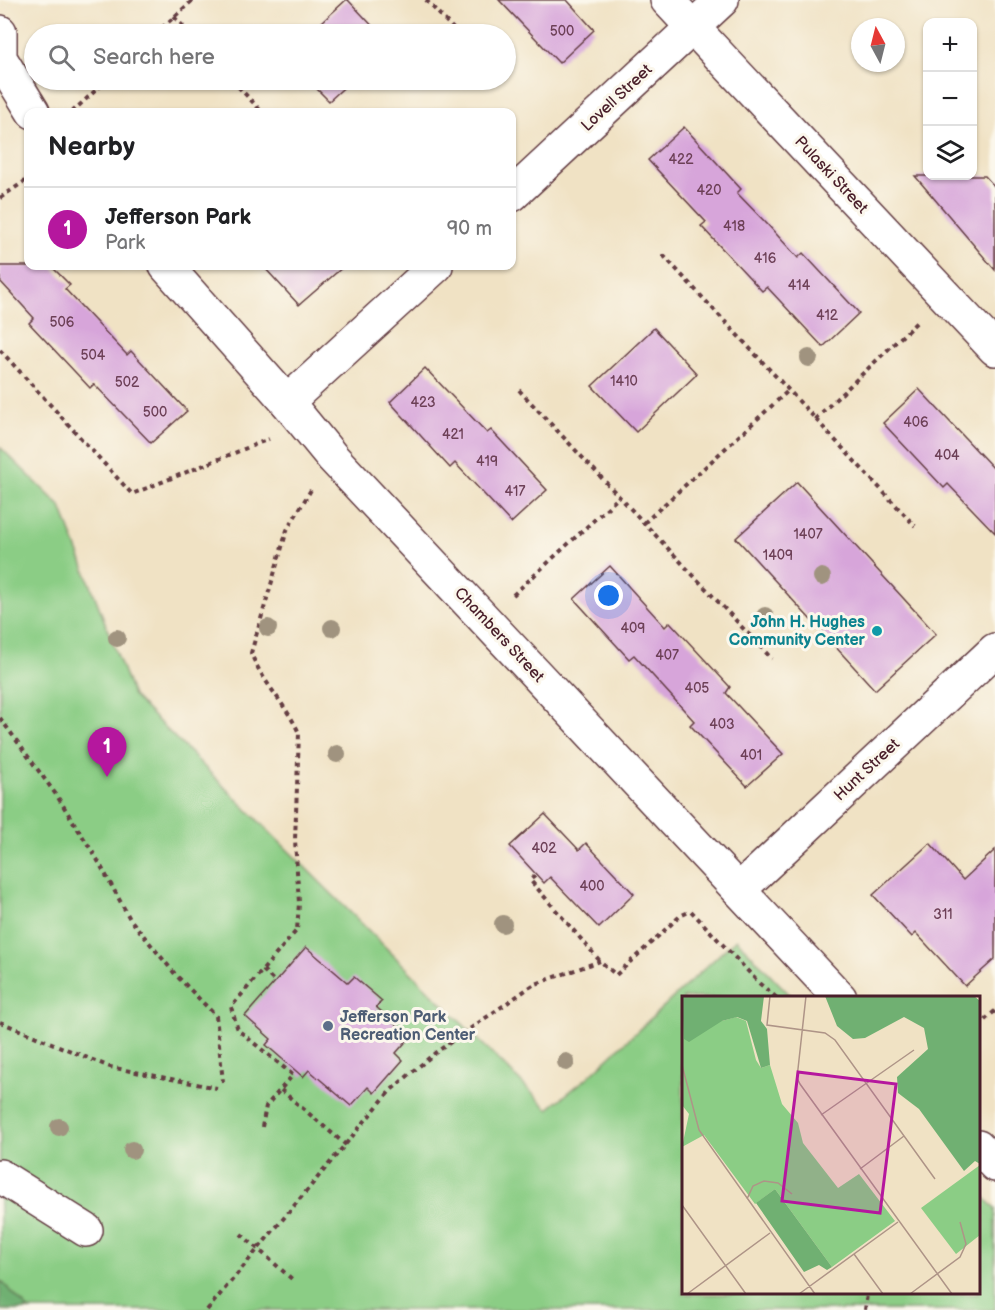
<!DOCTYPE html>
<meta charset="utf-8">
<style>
body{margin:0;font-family:"Balsamiq Sans",sans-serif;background:#f6f6f6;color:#202124}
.controls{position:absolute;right:18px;top:18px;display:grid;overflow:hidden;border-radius:12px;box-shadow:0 2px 4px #0004}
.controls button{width:54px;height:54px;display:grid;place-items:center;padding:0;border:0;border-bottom:2px solid #e0e0e0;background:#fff;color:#202124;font:30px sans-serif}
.compass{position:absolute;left:851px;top:18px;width:54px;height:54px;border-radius:50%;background:#fff;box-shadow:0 2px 4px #0004;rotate:353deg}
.you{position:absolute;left:609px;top:596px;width:21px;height:21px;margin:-15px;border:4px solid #fff;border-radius:50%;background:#1a73e8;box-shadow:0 0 0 9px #1a73e833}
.badge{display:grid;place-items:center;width:39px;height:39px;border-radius:50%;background:#b5179e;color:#fff;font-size:20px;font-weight:700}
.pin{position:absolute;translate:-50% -50px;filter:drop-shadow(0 2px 3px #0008)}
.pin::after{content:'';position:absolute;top:32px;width:21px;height:18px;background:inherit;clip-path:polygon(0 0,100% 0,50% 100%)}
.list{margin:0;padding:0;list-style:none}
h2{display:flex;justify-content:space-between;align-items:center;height:78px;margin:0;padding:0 24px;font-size:26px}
h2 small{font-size:20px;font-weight:400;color:#757577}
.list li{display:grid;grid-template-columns:39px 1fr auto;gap:18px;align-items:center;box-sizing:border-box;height:84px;padding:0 24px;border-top:2px solid #e0e0e0}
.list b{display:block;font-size:22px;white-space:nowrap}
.list p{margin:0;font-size:20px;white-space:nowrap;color:#757577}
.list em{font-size:20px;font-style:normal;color:#757577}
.icon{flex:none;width:33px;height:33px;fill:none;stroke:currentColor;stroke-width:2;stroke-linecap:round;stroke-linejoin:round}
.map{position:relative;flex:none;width:995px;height:1310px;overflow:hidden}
.search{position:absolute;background:#fff;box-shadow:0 2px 4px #0004;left:24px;top:24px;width:492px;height:66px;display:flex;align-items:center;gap:15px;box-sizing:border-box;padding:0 21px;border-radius:33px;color:#757577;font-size:22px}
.panel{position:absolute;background:#fff;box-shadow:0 2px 4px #0004;left:24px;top:108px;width:492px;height:162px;border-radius:12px}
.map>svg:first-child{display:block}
.green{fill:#8bcd85;stroke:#6a7658;stroke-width:1.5}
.forest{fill:#70b072;stroke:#5d684e;stroke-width:1.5}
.building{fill:#d7a5da}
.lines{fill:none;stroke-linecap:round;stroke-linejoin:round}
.street-casing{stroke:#633c42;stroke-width:36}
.path{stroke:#633c42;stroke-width:4;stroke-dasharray:4.5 4.5;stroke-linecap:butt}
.street{stroke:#fff;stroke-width:33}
.tree{fill:#a0937f}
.culture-dot{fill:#0f9aa8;stroke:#fbf7ec;stroke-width:2}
.service-dot{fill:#5c6f8a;stroke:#fbf7ec;stroke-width:2}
.labels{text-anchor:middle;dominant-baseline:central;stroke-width:6;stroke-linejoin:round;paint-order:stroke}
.number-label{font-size:14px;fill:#6d4057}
.street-label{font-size:16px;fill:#4a1f2b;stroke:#fbf7ec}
.culture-label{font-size:16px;font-weight:bold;fill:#0d838f;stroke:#fbf7ec;text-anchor:end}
.service-label{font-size:16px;font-weight:bold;fill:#4e5e75;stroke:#fbf7ec;text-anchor:start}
.inset-road{fill:none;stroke:#ae9487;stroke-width:1.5}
.view{fill:#b5179e;fill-opacity:0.15;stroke:#b5179e;stroke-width:3}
.inset-edge{fill:none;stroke:#4a1f2b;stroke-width:3}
</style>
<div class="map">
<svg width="995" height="1310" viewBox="0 0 995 1310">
<rect width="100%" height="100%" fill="#fbf7ec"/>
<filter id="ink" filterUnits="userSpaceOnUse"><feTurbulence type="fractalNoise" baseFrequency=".0167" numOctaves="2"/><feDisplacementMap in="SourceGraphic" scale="12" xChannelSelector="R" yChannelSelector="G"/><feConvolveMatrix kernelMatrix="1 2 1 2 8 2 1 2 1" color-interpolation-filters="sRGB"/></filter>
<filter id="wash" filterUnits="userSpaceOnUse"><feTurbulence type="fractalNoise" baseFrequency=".008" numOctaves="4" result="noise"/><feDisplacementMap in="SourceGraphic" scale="24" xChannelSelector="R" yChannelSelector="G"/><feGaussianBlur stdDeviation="1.35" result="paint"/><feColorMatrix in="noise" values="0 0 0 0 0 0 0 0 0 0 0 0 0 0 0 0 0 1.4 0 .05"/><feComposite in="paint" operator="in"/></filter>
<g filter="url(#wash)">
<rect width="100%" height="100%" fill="#f0e2c4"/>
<polygon class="green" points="0,447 61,507 133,696 548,1109 588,1077 736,939 793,998 683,998 683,1294 978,1294 979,1192 995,1209 995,1310 29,1310 0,1280"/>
<polygon class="forest" points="0,1280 29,1310 0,1310"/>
<g id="blocks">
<g class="building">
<polygon points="346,0 348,0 380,34 309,34"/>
<polygon points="499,0 567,0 594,30 559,63"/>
<polygon points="308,80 352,80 329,101"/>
<polygon points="684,127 741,189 737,193 768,225 798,258 803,253 859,313 823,347 767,287 762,291 701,226 706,222 648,160"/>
<polygon points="915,176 985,176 995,187 995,270"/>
<polygon points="0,266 51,266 70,285 65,289 127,355 131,351 187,411 151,443 94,384 90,388 29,323 34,318 0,281"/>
<polygon points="263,266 344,266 299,305"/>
<polygon points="654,328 697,374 636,432 592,386"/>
<polygon points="425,368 487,433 491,430 547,490 511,523 455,463 450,468 390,402"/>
<polygon points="919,389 995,470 995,533 948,484 944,488 883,423"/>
<polygon points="797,482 936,634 875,690 736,538"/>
<polygon points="610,566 665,627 670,622 730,687 726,693 783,754 747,786 690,725 694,721 634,655 629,659 574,599"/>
<polygon points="545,814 579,850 586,843 634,894 599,928 550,877 544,883 510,846"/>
<polygon points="930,843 963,880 995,850 995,959 965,986 916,933 912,937 873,895"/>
<polygon points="306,947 348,983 354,977 382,1001 376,1007 411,1036 396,1053 403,1060 374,1093 368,1087 351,1106 309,1070 303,1077 266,1045 271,1039 245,1016"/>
</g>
</g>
</g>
<g filter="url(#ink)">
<use href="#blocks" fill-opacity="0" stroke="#633c42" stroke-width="1.5"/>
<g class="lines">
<defs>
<g id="street">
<polyline points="667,0 995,349"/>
<polyline points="0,32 0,58 33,112"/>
<polyline points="512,195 722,0"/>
<polyline points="166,266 287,402 333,458 840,998"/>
<polyline points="287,402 436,266"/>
<polyline points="739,890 995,650"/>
<polyline points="978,1147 995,1165"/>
<polyline points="0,1176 86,1230"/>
</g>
</defs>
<use href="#street" class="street-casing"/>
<g class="path">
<polyline points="426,0 458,34"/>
<polyline points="174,17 191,34"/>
<polyline points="155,34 193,0"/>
<polyline points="232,80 262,112"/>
<polyline points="72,112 107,80"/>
<polyline points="0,198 28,179"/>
<polyline points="663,255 915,526"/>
<polyline points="0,350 132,494 269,439"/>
<polyline points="519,390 772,659"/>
<polyline points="815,419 919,320"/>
<polyline points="644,523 789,390"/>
<polyline points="513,595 619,497"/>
<polyline points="0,718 57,796 97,859 130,919 175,974 216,1016 223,1082"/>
<polyline points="535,876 530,880 600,961 616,975 680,916 691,911 760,984 777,998"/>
<polyline points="263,970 275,982"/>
<polyline points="0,1022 110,1067 217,1088"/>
<polyline points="978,1026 995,1011"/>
<polyline points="281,1090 346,1145"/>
<path d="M262,1127L266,1106L293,1075L238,1030L231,1007L297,930L299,903L295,840L299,733C286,704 262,682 251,653L287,530L312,488"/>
<polyline points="241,1234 292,1279"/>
<polyline points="207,1310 390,1091 435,1053 533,985 600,961"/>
<polyline points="865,1310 867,1294"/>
</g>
<use href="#street" class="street"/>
</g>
<g class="tree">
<circle cx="809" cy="358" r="9"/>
<circle cx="822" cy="577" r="9"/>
<circle cx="765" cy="616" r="9"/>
<circle cx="268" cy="628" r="9"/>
<circle cx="332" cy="628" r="9"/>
<circle cx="117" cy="638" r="9"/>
<circle cx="337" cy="754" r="9"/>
<circle cx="503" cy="924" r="9"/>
<circle cx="566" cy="1062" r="9"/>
<circle cx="59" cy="1127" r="9"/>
<circle cx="132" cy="1150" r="9"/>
</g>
</g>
<circle class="culture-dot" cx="877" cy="631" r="6"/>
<circle class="service-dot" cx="328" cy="1026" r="6"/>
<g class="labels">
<g class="number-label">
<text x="562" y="31">500</text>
<text x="681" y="159">422</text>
<text x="709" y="190">420</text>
<text x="734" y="226">418</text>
<text x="765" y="258">416</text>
<text x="799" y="285">414</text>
<text x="827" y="315">412</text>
<text x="62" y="322">506</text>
<text x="93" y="355">504</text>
<text x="624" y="381">1410</text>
<text x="127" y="382">502</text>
<text x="423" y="402">423</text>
<text x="155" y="412">500</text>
<text x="916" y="422">406</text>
<text x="453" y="434">421</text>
<text x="947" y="455">404</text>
<text x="487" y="461">419</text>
<text x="515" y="491">417</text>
<text x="808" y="534">1407</text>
<text x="778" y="555">1409</text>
<text x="633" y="628">409</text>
<text x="667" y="655">407</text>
<text x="697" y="688">405</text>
<text x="722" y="724">403</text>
<text x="751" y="755">401</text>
<text x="544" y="848">402</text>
<text x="592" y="886">400</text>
<text x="943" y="914">311</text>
</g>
<g class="street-label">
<text transform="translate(617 98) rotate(-43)">Lovell Street</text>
<text transform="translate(831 175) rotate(47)">Pulaski Street</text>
<text transform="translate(499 635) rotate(47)">Chambers Street</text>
<text transform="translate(867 770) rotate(-43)">Hunt Street</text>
</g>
<g class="culture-label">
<text x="865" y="622">John H. Hughes<tspan x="865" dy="18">Community Center</tspan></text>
</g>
<g class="service-label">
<text x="340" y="1017">Jefferson Park<tspan x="340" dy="18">Recreation Center</tspan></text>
</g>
</g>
<g transform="translate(682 996)">
<rect width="298" height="298" fill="#f0e2c4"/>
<path d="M0,0L40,25L54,21L64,25L74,64L79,72L88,69L100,108L116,127L121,147L156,192L177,178L213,225L150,271L93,193L73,208L22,139L0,151L7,118L0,109ZM298,169V239L274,258L239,212Z" fill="#8bcd85"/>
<path d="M0,0H82L79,25L85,33L88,69L79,72L65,25L55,21L40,25L7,46L2,43ZM143,0H292L298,5V168L293,165L282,175L237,113L216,97L215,81L246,53L242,32L222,21L183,42L171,43L155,30ZM93,193L150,271L145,274L137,269L122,276L74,207Z" fill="#70b072"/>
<path class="inset-road" d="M88,0L85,29L143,37L153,44L253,183M124,0L115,82L118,88L270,298M0,69L17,134L133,298M139,119L232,54M178,173L222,140M65,203L71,190L82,185L96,187L110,198M0,209L64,298M172,258L201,298M5,298L88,237M117,298L216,226M228,298L278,261L284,248L278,226"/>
<path class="view" d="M116,76L214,88L198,217L100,205Z"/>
<rect width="298" height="298" class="inset-edge"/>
</g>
</svg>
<div class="controls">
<button>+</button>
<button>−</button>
<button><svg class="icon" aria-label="layers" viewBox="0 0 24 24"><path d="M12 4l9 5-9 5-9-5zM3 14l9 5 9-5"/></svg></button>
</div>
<svg class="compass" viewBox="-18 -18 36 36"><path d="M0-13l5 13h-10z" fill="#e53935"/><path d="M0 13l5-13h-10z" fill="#757577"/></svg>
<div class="you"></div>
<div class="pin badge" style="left:107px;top:777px">1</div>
<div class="search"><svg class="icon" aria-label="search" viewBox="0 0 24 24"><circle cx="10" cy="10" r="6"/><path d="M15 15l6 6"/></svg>Search here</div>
<section class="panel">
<h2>Nearby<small></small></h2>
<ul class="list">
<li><span class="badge">1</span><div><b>Jefferson Park</b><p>Park</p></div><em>90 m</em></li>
</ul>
</section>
</div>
